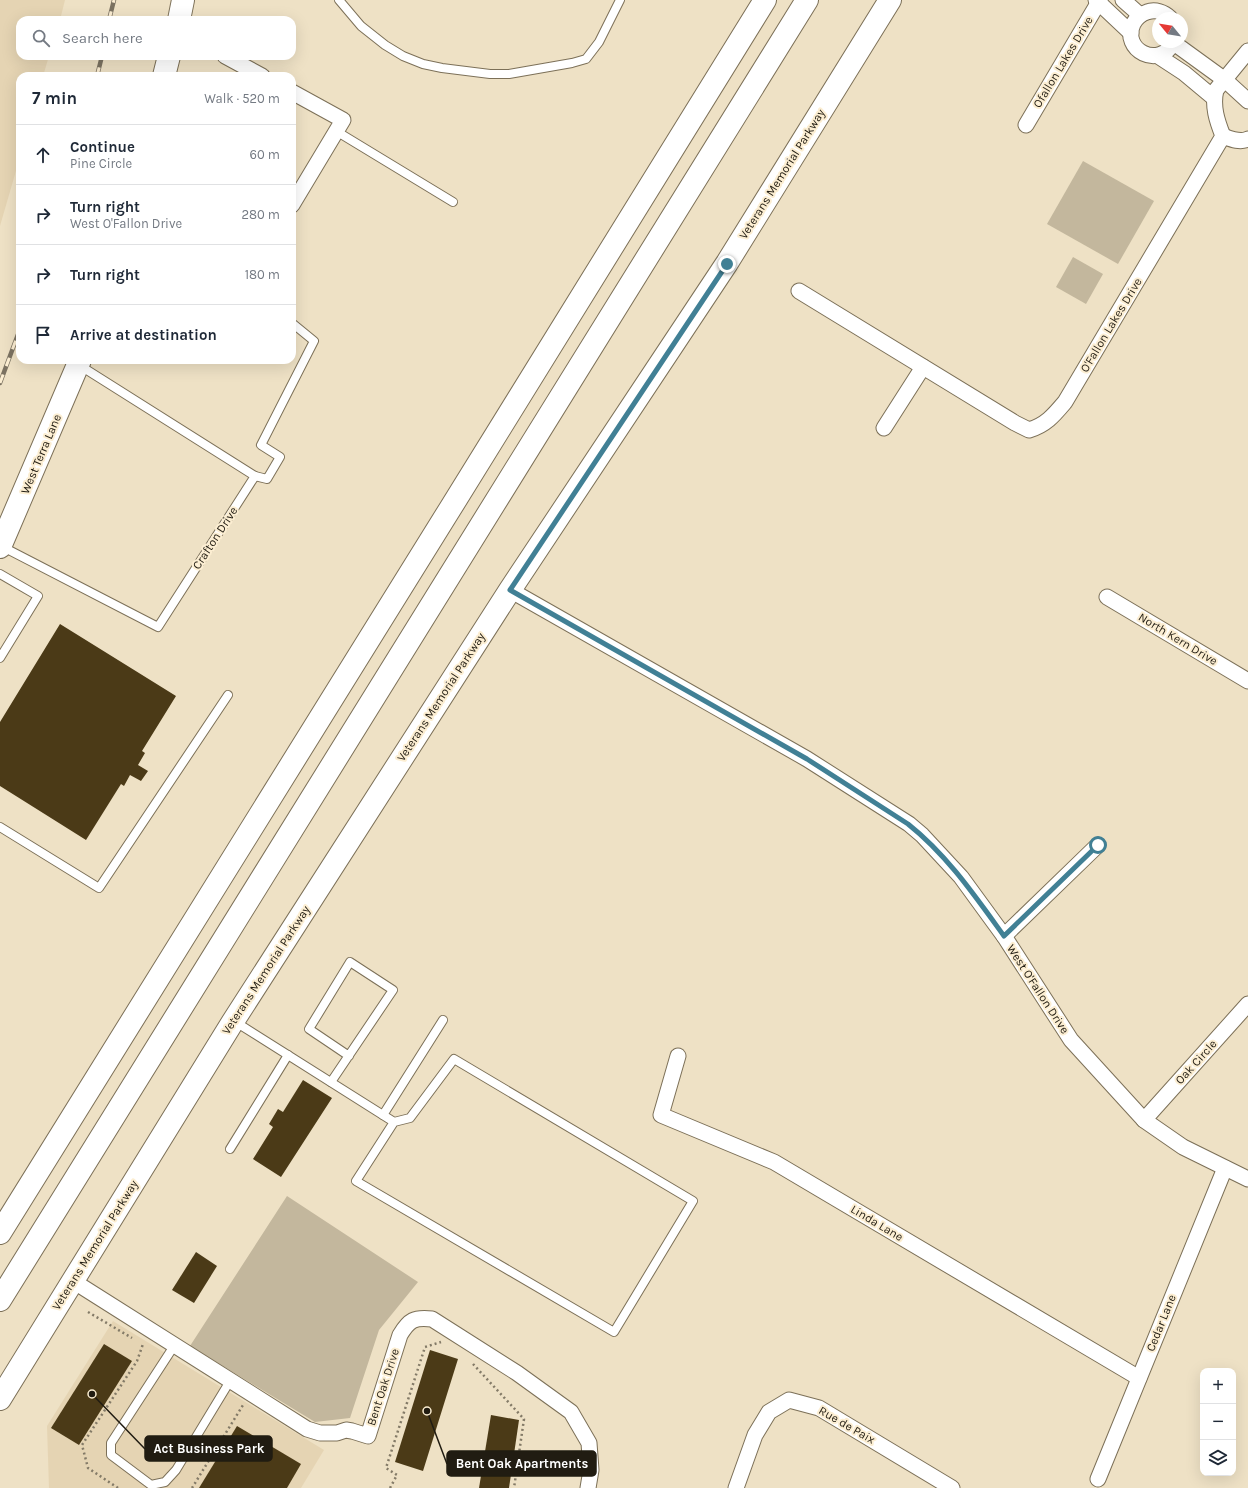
<!DOCTYPE html>
<meta charset="utf-8">
<style>
body{margin:0;font-family:Karla,sans-serif;background:#f2f2f3;color:#1f2937}
.controls{position:absolute;right:12px;bottom:12px;display:grid;overflow:hidden;border-radius:8px;box-shadow:0 4px 16px #0002}
.controls button{width:36px;height:36px;display:grid;place-items:center;padding:0;border:0;border-bottom:1px solid #e0e1e3;background:#fff;color:#1f2937;font:20px sans-serif}
.compass{position:absolute;left:1152px;top:12px;width:36px;height:36px;border-radius:50%;background:#fff;box-shadow:0 4px 16px #0002;rotate:300deg}
.stop{position:absolute;width:12px;height:12px;margin:-9px;border:3px solid #418095;border-radius:50%;background:#fff}
.stop.end{background:#418095;border-color:#fff;box-shadow:0 1px 4px #0008}
.list{margin:0;padding:0;list-style:none}
h2{display:flex;justify-content:space-between;align-items:center;height:52px;margin:0;padding:0 16px;font-size:17px}
h2 small{font-size:13px;font-weight:400;color:#747a83}
.list li{display:grid;grid-template-columns:26px 1fr auto;gap:12px;align-items:center;box-sizing:border-box;height:60px;padding:0 16px;border-top:1px solid #e0e1e3}
.list b{display:block;font-size:15px;white-space:nowrap}
.list p{margin:0;font-size:13px;white-space:nowrap;color:#747a83}
.list em{font-size:13px;font-style:normal;color:#747a83}
.icon{flex:none;width:22px;height:22px;fill:none;stroke:currentColor;stroke-width:2;stroke-linecap:round;stroke-linejoin:round}
.map{position:relative;flex:none;width:1248px;height:1488px;overflow:hidden}
.search{position:absolute;background:#fff;box-shadow:0 4px 16px #0002;left:16px;top:16px;width:280px;height:44px;display:flex;align-items:center;gap:10px;box-sizing:border-box;padding:0 14px;border-radius:12px;color:#747a83;font-size:15px}
.panel{position:absolute;background:#fff;box-shadow:0 4px 16px #0002;left:16px;top:72px;width:280px;height:292px;border-radius:12px}
.map>svg:first-child{display:block}
.built{fill:#e5d4b3}
.green{fill:#c3b79d}
.building{fill:#4b3a17}
.lines{fill:none;stroke-linecap:round;stroke-linejoin:round}
.lane-casing{stroke:#7c7058;stroke-width:10}
.street-casing{stroke:#7c7058;stroke-width:17}
.secondary-casing{stroke:#7c7058;stroke-width:24}
.highway-casing{stroke:#7c7058;stroke-width:24}
.path{stroke:#837a67;stroke-width:2.5;stroke-dasharray:2 3;stroke-linecap:butt}
.lane{stroke:#fff;stroke-width:8}
.street{stroke:#fff;stroke-width:15}
.secondary{stroke:#fff;stroke-width:22}
.highway{stroke:#fff;stroke-width:22}
.rail-casing{stroke:#7b7261;stroke-width:4.5}
.rail{stroke:#fceed2;stroke-width:3;stroke-dasharray:9;stroke-linecap:butt}
.route{stroke:#418095;stroke-width:5}
.labels{text-anchor:middle;dominant-baseline:central;stroke-width:4;stroke-linejoin:round;paint-order:stroke}
.street-label{font-size:12px;fill:#211c12;stroke:#fceed2}
.leader{fill:none;stroke:#211c12;stroke-width:1.5}
.callout-dot{fill:#211c12;stroke:#fceed2;stroke-width:1.5}
.callout{fill:#211c12;stroke:#211c12;stroke-width:1.5}
.callout-label{font-size:13px;text-anchor:middle;font-weight:bold;fill:#fff}
</style>
<div class="map">
<svg width="1248" height="1488" viewBox="0 0 1248 1488">
<rect width="100%" height="100%" fill="#eee1c5"/>
<g class="built">
<polygon points="0,0 65,0 60,20 20,20 20,56 49,56 43,76 20,76 20,157 0,226"/>
<polygon points="113,1321 324,1450 301,1488 49,1488 47,1426"/>
</g>
<g class="green">
<polygon points="1083,161 1154,201 1118,264 1047,224"/>
<polygon points="1073,257 1103,274 1086,304 1056,287"/>
<polygon points="287,1196 418,1282 379,1330 350,1418 315,1422 190,1346"/>
</g>
<g class="building">
<polygon points="60,624 176,696 142,751 145,753 138,765 148,771 141,781 130,775 124,786 121,784 86,840 0,786 0,722"/>
<polygon points="303,1080 332,1098 281,1177 253,1159 273,1127 269,1124 278,1109 283,1112"/>
<polygon points="196,1252 217,1266 194,1303 172,1290"/>
<polygon points="104,1344 132,1361 79,1445 51,1428"/>
<polygon points="430,1350 458,1359 423,1471 395,1462"/>
<polygon points="491,1415 519,1420 509,1488 479,1488"/>
<polygon points="237,1426 301,1464 287,1488 199,1488"/>
</g>
<g class="lines">
<defs>
<g id="lane">
<polyline points="339,0 361,26 385,45 403,56 423,64 442,68 490,74 509,74 572,63 586,59 599,42 620,0"/>
<polyline points="336,131 453,202"/>
<polyline points="255,476 267,479 280,457 261,445 314,341 292,323"/>
<polyline points="1,546 158,627 255,476 79,365"/>
<polyline points="0,574 38,596 0,658"/>
<polyline points="0,827 99,888 228,695"/>
<polyline points="234,1021 394,1122 356,1181 614,1332 693,1201 454,1059 410,1118 394,1122"/>
<polyline points="331,1082 393,990 350,962 309,1029 349,1056"/>
<polyline points="383,1115 443,1020"/>
<polyline points="230,1149 288,1055"/>
<polyline points="174,1346 111,1443 111,1455 151,1485 165,1482 176,1470 230,1381"/>
</g>
<g id="street">
<polyline points="1096,0 1131,33"/>
<polyline points="1123,0 1140,15"/>
<path d="M1170,18C1164,12 1155,9 1147,12C1141,14 1136,18 1133,24C1121,50 1159,70 1174,42"/>
<polyline points="1174,43 1225,80 1248,101"/>
<polyline points="225,56 262,76"/>
<polyline points="1158,56 1184,73 1214,98"/>
<polyline points="292,92 343,120 292,205"/>
<polyline points="1026,125 1100,0"/>
<path d="M1223,136C1231,139 1240,143 1248,139"/>
<path d="M799,291L1015,423L1029,430C1046,425 1054,415 1065,402L1223,136C1217,121 1212,106 1216,90L1248,51"/>
<polyline points="884,428 923,367"/>
<polyline points="510,590 807,759 909,824 922,835 961,877 1004,936 1071,1040 1144,1120 1183,1147 1248,1179"/>
<polyline points="1107,597 1248,681"/>
<polyline points="1004,936 1098,845"/>
<polyline points="678,1056 661,1115 774,1162 1139,1378"/>
<polyline points="1144,1120 1248,1004"/>
<path d="M73,1281L307,1429L320,1433H337L346,1430L352,1431L368,1436L400,1335C409,1320 414,1317 432,1319L517,1373L571,1412L589,1443L591,1470L588,1488"/>
<polyline points="1098,1479 1225,1168"/>
<polyline points="736,1488 755,1435 769,1412 789,1400 819,1408 952,1488"/>
</g>
<g id="secondary">
<polyline points="179,20 183,0"/>
<polyline points="164,76 169,56"/>
<polyline points="0,547 80,360"/>
<polyline points="0,1399 232,1023 510,590 727,263 890,0"/>
</g>
<g id="highway">
<polyline points="0,1233 450,509 765,0"/>
<polyline points="0,1300 807,0"/>
</g>
</defs>
<use href="#lane" class="lane-casing"/>
<use href="#street" class="street-casing"/>
<use href="#secondary" class="secondary-casing"/>
<use href="#highway" class="highway-casing"/>
<g class="path">
<polyline points="88,1312 132,1338"/>
<polyline points="473,1364 524,1419 514,1488"/>
<polyline points="118,1488 88,1468 82,1445 137,1361 143,1344 142,1343"/>
<polyline points="192,1488 243,1405"/>
<polyline points="390,1488 397,1475 386,1468 425,1347 441,1342"/>
</g>
<use href="#lane" class="lane"/>
<use href="#street" class="street"/>
<use href="#secondary" class="secondary"/>
<use href="#highway" class="highway"/>
<defs>
<g id="rail">
<polyline points="109,20 114,0"/>
<polyline points="97,76 102,56"/>
<polyline points="0,383 20,329"/>
</g>
</defs>
<use href="#rail" class="rail-casing"/>
<use href="#rail" class="rail"/>
</g>
<g class="lines">
<path class="route" d="M727,264L510,590L807,759L908,824C947,855 975,896 1004,936L1098,845"/>
</g>
<g class="labels">
<g class="street-label">
<text transform="translate(1063 62) rotate(-59)">Ofallon Lakes Drive</text>
<text transform="translate(782 174) rotate(-58)">Veterans Memorial Parkway</text>
<text transform="translate(1111 325) rotate(-59)">O'Fallon Lakes Drive</text>
<text transform="translate(41 454) rotate(-67)">West Terra Lane</text>
<text transform="translate(215 538) rotate(-57)">Crafton Drive</text>
<text transform="translate(1178 639) rotate(31)">North Kern Drive</text>
<text transform="translate(441 697) rotate(-57)">Veterans Memorial Parkway</text>
<text transform="translate(266 970) rotate(-57)">Veterans Memorial Parkway</text>
<text transform="translate(1038 989) rotate(57)">West O'Fallon Drive</text>
<text transform="translate(1196 1062) rotate(-48)">Oak Circle</text>
<text transform="translate(877 1223) rotate(31)">Linda Lane</text>
<text transform="translate(95 1245) rotate(-58)">Veterans Memorial Parkway</text>
<text transform="translate(1161 1323) rotate(-68)">Cedar Lane</text>
<text transform="translate(383 1387) rotate(-72)">Bent Oak Drive</text>
<text transform="translate(847 1425) rotate(30)">Rue de Paix</text>
</g>
</g>
<path class="leader" d="M92 1394L145 1449M427 1411L447 1464"/>
<g class="callout-dot">
<circle cx="92" cy="1394" r="4"/>
<circle cx="427" cy="1411" r="4"/>
</g>
<g class="callout">
<rect x="145" y="1436" width="127" height="25" rx="4"/>
<rect x="447" y="1451" width="149" height="25" rx="4"/>
</g>
<g class="callout-label">
<text x="209" y="1453">Act Business Park</text>
<text x="522" y="1468">Bent Oak Apartments</text>
</g>
</svg>
<div class="controls">
<button>+</button>
<button>−</button>
<button><svg class="icon" aria-label="layers" viewBox="0 0 24 24"><path d="M12 4l9 5-9 5-9-5zM3 14l9 5 9-5"/></svg></button>
</div>
<svg class="compass" viewBox="-18 -18 36 36"><path d="M0-13l5 13h-10z" fill="#e53935"/><path d="M0 13l5-13h-10z" fill="#747a83"/></svg>
<div class="stop" style="left:1098px;top:845px"></div>
<div class="stop end" style="left:727px;top:264px"></div>
<div class="search"><svg class="icon" aria-label="search" viewBox="0 0 24 24"><circle cx="10" cy="10" r="6"/><path d="M15 15l6 6"/></svg>Search here</div>
<section class="panel">
<h2>7 min<small>Walk · 520 m</small></h2>
<ul class="list">
<li><svg class="icon" aria-label="ahead" viewBox="0 0 24 24"><path d="M12 20V5M6 11l6-6 6 6"/></svg><div><b>Continue</b><p>Pine Circle</p></div><em>60 m</em></li>
<li><svg class="icon" aria-label="right" viewBox="0 0 24 24"><path d="M7 20v-9h11M14 6l5 5-5 5"/></svg><div><b>Turn right</b><p>West O'Fallon Drive</p></div><em>280 m</em></li>
<li><svg class="icon" aria-label="right" viewBox="0 0 24 24"><path d="M7 20v-9h11M14 6l5 5-5 5"/></svg><div><b>Turn right</b></div><em>180 m</em></li>
<li><svg class="icon" aria-label="arrive" viewBox="0 0 24 24"><path d="M6 21V4h12l-3 4 3 4H6"/></svg><div><b>Arrive at destination</b></div></li>
</ul>
</section>
</div>
